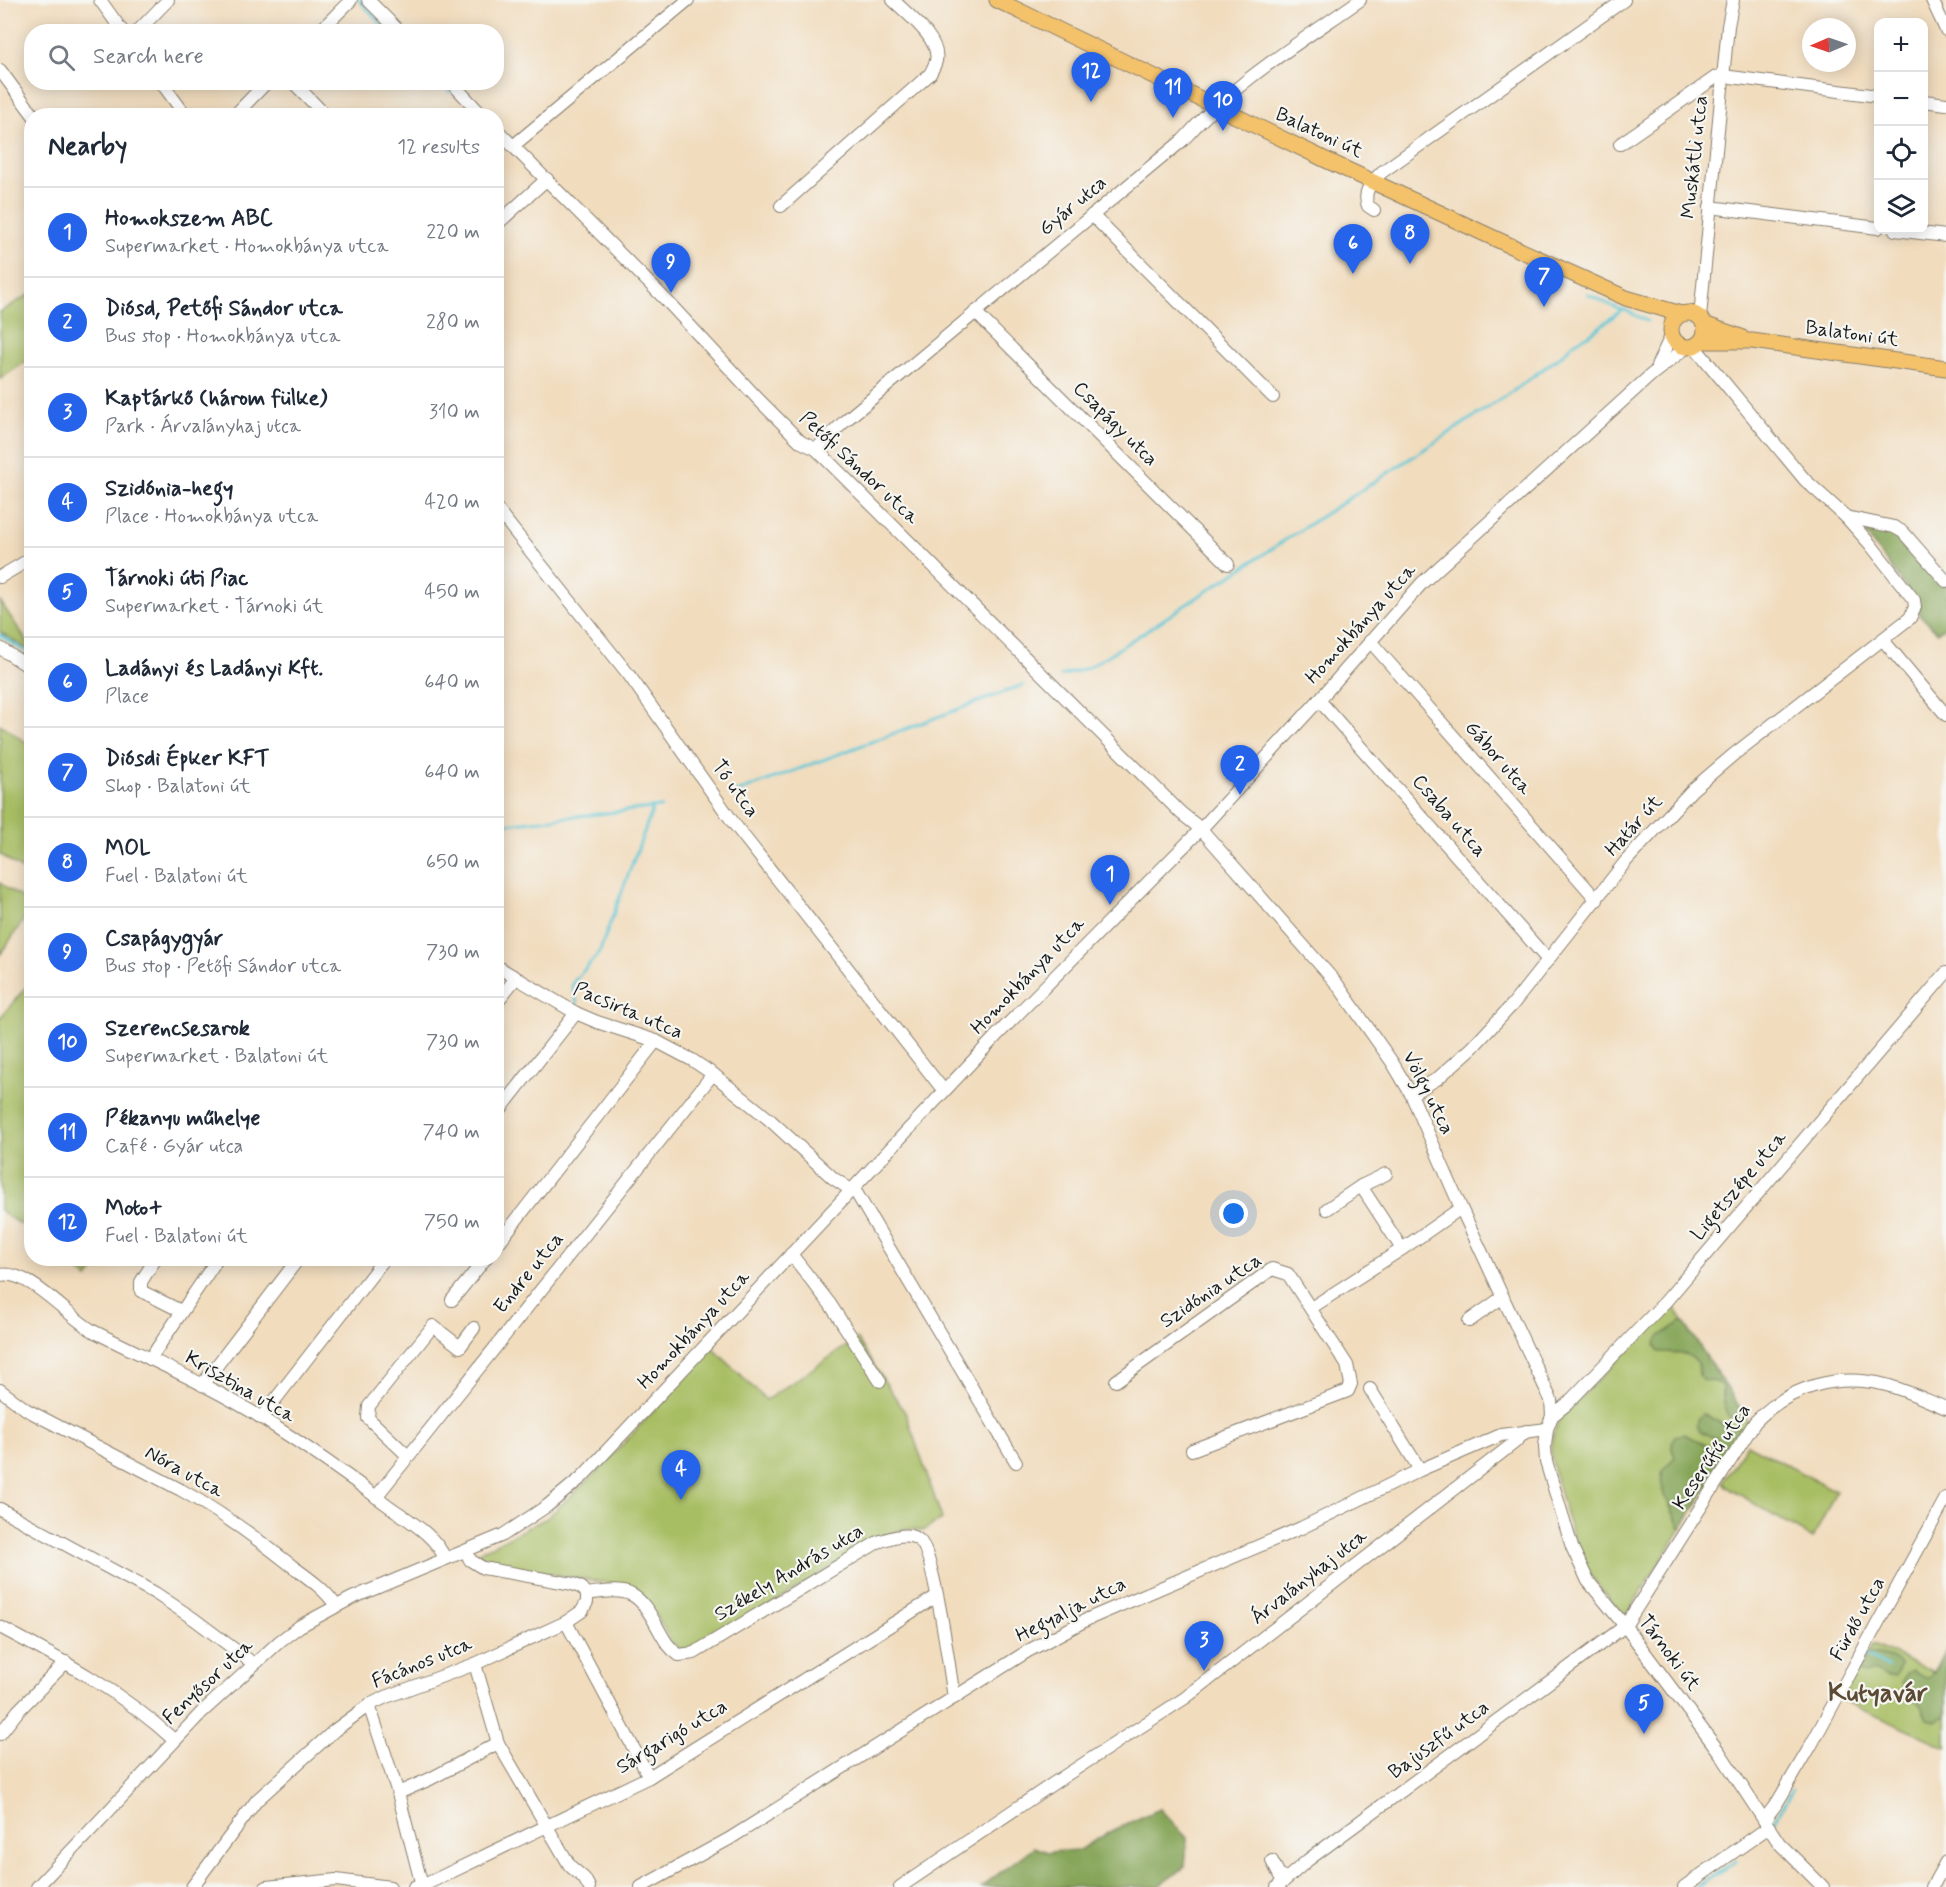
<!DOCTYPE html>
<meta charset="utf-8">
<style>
body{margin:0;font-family:Mynerve,sans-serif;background:#f6f6f7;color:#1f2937}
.controls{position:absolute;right:18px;top:18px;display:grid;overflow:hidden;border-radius:12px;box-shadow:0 3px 15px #0003}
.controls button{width:54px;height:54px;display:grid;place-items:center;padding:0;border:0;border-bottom:2px solid #e0e1e3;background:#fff;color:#1f2937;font:30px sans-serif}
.compass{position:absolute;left:1802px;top:18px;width:54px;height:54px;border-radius:50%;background:#fff;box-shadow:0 3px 15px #0003;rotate:268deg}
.you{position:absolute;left:1234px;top:1214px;width:21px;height:21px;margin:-15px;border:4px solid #fff;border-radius:50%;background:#1a73e8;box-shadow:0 0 0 9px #1a73e833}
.badge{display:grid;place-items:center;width:39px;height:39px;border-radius:50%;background:#2563eb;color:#fff;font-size:20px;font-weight:700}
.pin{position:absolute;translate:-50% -50px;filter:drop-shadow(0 2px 3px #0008)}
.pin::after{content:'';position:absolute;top:32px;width:21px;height:18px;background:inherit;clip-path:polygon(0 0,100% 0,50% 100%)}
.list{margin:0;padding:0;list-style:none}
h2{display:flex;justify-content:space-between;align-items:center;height:78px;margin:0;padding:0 24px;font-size:26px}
h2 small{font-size:20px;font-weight:400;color:#747a83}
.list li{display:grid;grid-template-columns:39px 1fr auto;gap:18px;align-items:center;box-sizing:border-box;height:90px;padding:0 24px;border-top:2px solid #e0e1e3}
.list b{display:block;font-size:22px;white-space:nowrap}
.list p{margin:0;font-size:20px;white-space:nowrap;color:#747a83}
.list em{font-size:20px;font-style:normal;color:#747a83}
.icon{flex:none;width:33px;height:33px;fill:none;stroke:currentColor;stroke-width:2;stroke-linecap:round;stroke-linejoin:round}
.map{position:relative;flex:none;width:1946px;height:1887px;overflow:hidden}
.search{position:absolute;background:#fff;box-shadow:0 3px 15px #0003;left:24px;top:24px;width:480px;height:66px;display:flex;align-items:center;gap:15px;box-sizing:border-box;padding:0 21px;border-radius:24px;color:#747a83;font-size:22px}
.panel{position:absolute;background:#fff;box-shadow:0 3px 15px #0003;left:24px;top:108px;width:480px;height:1158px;border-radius:24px}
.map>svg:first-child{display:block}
.green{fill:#a8be63;stroke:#626d40;stroke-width:1.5}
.forest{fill:#86a559;stroke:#51603a;stroke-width:1.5}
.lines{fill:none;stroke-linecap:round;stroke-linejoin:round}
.stream{stroke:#59c5d4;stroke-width:3}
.minor-casing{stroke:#867c6c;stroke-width:14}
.major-casing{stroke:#867c6c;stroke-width:17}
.minor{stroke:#fff;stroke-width:12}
.major{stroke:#f4c26a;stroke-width:15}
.labels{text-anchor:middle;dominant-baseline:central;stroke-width:4.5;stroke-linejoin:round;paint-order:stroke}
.street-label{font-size:20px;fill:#1c1c1c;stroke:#f6f6f2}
.district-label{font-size:26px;font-weight:bold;fill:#5d4a34;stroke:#f6f6f2}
</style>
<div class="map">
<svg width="1946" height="1887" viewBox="0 0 1946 1887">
<rect width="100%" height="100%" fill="#f6f6f2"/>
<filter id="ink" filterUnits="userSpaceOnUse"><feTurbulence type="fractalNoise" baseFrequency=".0167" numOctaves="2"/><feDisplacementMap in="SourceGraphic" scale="12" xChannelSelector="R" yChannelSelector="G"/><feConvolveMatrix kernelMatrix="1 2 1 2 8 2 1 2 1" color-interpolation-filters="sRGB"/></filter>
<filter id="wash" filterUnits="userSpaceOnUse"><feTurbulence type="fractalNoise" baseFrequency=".008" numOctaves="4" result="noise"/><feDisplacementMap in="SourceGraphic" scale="24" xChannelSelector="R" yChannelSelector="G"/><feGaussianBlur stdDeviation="1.35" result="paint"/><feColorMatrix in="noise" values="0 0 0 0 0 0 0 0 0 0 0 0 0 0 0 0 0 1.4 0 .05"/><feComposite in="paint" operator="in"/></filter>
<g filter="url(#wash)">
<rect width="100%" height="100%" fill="#f1dcbd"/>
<g class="green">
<polygon points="30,294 31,358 0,379 0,312"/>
<polygon points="0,601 30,646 27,649 0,632"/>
<polygon points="0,724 31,746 31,876 0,854"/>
<polygon points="0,883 32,905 31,909 0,955"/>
<polygon points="31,981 31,1229 15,1221 0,1210 0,1018"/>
<polygon points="64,1259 103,1259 88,1279"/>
<path d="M1673,1305L1683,1321L1659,1337L1682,1353L1692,1356L1699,1367V1375L1717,1382L1722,1386V1395L1736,1418L1745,1415L1748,1425L1745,1428L1727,1427L1704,1414L1717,1439L1716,1445L1712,1447L1683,1434L1672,1449L1675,1457C1650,1480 1670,1505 1681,1529L1626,1615H1623C1612,1601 1598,1587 1588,1572C1576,1553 1550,1467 1551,1445C1552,1435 1556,1427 1559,1419Z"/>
<polygon points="857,1339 906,1414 942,1519 923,1531 904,1529 878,1538 693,1653 682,1650 672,1643 648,1601 624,1586 493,1564 477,1553 547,1518 600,1469 712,1347 766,1400"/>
<polygon points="1747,1444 1836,1491 1813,1539 1727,1487 1723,1482"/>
<polygon points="1873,1645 1934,1672 1946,1652 1946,1747 1841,1700"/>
</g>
<g class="forest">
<polygon points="1870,531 1903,532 1946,581 1946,627 1937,632 1919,614 1919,605 1866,534"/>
<path d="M1683,1321L1745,1415L1736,1418H1730L1725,1410L1722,1386L1717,1382L1702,1380C1699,1375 1700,1371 1698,1366C1692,1350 1673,1353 1659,1352L1655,1345L1659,1337Z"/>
<path d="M1704,1414L1727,1427L1745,1428L1681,1529L1663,1491L1662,1471L1675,1457C1672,1450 1670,1443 1675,1436L1683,1434L1712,1447L1716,1445L1717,1439L1700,1431L1696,1425L1698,1418Z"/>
<path d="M1946,1652V1716L1935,1721L1927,1719L1921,1706L1911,1699L1902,1683L1906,1674L1912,1671C1916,1673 1923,1679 1927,1677C1936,1674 1941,1660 1946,1652Z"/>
<polygon points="1872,1654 1880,1654 1899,1662 1901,1665 1895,1676 1887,1677 1872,1671 1866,1675 1858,1672 1868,1655"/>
<polygon points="1160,1809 1187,1838 1185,1867 1157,1887 981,1887 1034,1847 1048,1852 1079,1850 1113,1830"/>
</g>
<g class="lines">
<g class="stream">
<polyline points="359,0 384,27"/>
<polyline points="444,86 450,92"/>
<polyline points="1587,294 1621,310"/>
<polyline points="0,635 32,656"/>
<polyline points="1061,676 1087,668 1109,655 1512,392 1562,355 1575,342 1589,335 1623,309 1647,321"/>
<polyline points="732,794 1023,685"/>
<polyline points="496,825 661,807"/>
<polyline points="575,1008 577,1002 572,986 575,980 599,953 653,808"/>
<polyline points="1864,1654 1888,1667"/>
<polyline points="1774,1822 1792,1790"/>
<polyline points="1697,1887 1736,1861"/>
</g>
</g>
</g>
<g filter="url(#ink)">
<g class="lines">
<defs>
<g id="minor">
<polyline points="100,0 123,32"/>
<polyline points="368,0 400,32"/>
<polyline points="1932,0 1946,30"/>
<polyline points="137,32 168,0"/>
<polyline points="319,32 351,0"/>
<polyline points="0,70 34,116"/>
<polyline points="161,82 186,116"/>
<polyline points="293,82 326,116"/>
<polyline points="451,82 483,116"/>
<polyline points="1924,101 1946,104"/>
<polyline points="234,116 267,82"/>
<polyline points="496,129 668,302 758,399 801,442 816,449 1181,813 1201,829 1337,984 1392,1062 1411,1094 1461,1208 1551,1400 1552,1416 1547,1429 1545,1446 1546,1462 1572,1547 1588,1581 1625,1626 1720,1753 1779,1843 1823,1887"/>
<polyline points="1620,144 1716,77 1723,76 1878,96"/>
<polyline points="513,146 688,0"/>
<path d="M781,206L930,74C932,70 935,65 936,61C941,39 907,14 893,0"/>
<polyline points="1710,207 1878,228"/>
<path d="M1374,210L1368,206C1362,191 1372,182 1382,172L1624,0"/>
<polyline points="1092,215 1273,397"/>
<polyline points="496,225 547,179"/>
<polyline points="1895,230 1946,236"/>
<polyline points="975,312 1228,564"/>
<polyline points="1700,317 1728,26 1733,0"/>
<polyline points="1657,366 1672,334"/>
<path d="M816,449L846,420L1183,140C1233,83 1299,43 1360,0"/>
<polyline points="496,508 629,675 735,825 944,1091"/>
<polyline points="1846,517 1894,527 1903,532 1946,581"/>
<polyline points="0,577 32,558"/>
<polyline points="1883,640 1946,715"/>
<polyline points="1370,641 1597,900"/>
<polyline points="0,648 32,669"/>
<polyline points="1319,700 1548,960"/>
<polyline points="496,966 576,1013 597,1022 656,1041 692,1060 713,1074 770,1120 833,1178 857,1194 1016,1462"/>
<polyline points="496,1003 516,978"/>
<polyline points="1411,1094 1437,1079 1472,1048 1513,1004 1626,861 1692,790 1733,755 1910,618 1915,607 1914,600 1870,544 1846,517 1805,480 1694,346"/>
<polyline points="496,1115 576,1013"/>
<polyline points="1361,1186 1402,1249"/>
<polyline points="1327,1209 1361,1186 1386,1174"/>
<polyline points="496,1246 656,1041"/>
<polyline points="791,1254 830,1304 880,1381"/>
<polyline points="156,1258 141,1282 141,1291 181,1311"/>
<path d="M0,1275C30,1269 68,1318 95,1332C151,1360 209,1385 262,1418C304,1445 346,1474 386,1504C406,1519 436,1535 445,1559"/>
<polyline points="452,1300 486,1258"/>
<polyline points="1311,1308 1402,1249 1461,1208"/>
<polyline points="1469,1321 1503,1297"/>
<polyline points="150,1359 218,1258"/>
<polyline points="1116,1381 1272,1269 1288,1274 1347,1365 1351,1384 1348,1391 1192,1450"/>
<polyline points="202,1385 299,1258"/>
<polyline points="1370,1389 1420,1470"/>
<path d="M0,1390L27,1410L181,1490C220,1512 257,1538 292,1566C307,1577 325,1589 336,1606"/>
<polyline points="1552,1416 1567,1404 1666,1301 1946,973"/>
<polyline points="261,1418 385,1258"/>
<polyline points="408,1456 368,1418 369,1406 433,1326 460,1347 474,1328"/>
<polyline points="376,1497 713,1074"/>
<polyline points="0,1509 155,1593 194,1619 254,1664"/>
<path d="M587,1594C631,1587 638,1591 659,1630C665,1641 669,1648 679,1655L694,1653L878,1542C890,1538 907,1531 919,1540C934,1550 950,1673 954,1698"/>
<polyline points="566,1622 649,1777"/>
<path d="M0,1627C62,1660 122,1692 174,1740"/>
<polyline points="475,1664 498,1743 570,1866 584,1878 589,1887"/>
<polyline points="369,1705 398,1793 422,1886"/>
<polyline points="0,1734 18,1711 66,1662"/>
<polyline points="398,1793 430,1779 498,1743"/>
<polyline points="1764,1820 1777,1803 1810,1747 1946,1498"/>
<polyline points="1272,1861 1283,1882"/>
<polyline points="37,1887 202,1712 280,1641 300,1626 352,1598 503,1535 547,1506 582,1477 998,1034 1201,829 1319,700 1422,583 1651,375 1687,347"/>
<polyline points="192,1887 257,1800 335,1730 369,1705 386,1697 475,1664 566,1622 582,1611 587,1602 587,1594 582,1588 573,1584 483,1568 470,1560 466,1551"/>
<polyline points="266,1887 336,1880 390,1887"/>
<polyline points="414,1887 422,1886 649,1777 937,1596"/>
<polyline points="641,1887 729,1839 1028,1651 1088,1619 1301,1528 1420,1470 1501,1435 1547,1429"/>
<polyline points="900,1887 1057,1781 1185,1698 1514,1443 1526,1431"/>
<path d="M1277,1887L1308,1860L1625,1626L1755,1422C1790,1386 1837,1373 1886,1385C1906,1390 1926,1400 1946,1408"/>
<polyline points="1684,1887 1769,1827"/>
<polyline points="1932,1887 1946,1862"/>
</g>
<g id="major">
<polyline points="997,0 1326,160 1511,246 1626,298 1681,314"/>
<circle cx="1688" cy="330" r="17"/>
<polyline points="1704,324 1741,337"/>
<polyline points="1701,341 1752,341 1946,368"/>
</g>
</defs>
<use href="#minor" class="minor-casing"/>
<use href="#major" class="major-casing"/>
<use href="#minor" class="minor"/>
<use href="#major" class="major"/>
</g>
</g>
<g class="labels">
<g class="street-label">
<text transform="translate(1319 133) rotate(25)">Balatoni út</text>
<text transform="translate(1695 157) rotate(-84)">Muskátli utca</text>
<text transform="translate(1073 206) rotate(-40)">Gyár utca</text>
<text transform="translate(1852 334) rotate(8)">Balatoni út</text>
<text transform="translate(1115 424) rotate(45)">Csapágy utca</text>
<text transform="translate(859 468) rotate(43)">Petőfi Sándor utca</text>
<text transform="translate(1361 624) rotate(-48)">Homokbánya utca</text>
<text transform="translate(1498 758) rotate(49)">Gábor utca</text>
<text transform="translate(735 789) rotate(54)">Tó utca</text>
<text transform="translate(1449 816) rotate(49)">Csaba utca</text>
<text transform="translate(1634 826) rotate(-48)">Határ út</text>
<text transform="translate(1028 976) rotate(-46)">Homokbánya utca</text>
<text transform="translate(628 1011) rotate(23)">Pacsirta utca</text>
<text transform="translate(1428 1093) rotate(63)">Völgy utca</text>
<text transform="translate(1739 1186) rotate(-50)">Ligetszépe utca</text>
<text transform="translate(529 1273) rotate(-51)">Endre utca</text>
<text transform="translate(1211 1291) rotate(-34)">Szidónia utca</text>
<text transform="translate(694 1330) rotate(-47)">Homokbánya utca</text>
<text transform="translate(240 1387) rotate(30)">Krisztina utca</text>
<text transform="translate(1712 1457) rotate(-56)">Keserűfű utca</text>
<text transform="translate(184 1472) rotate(29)">Nóra utca</text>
<text transform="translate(789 1573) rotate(-31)">Székely András utca</text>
<text transform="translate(1309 1577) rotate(-38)">Árvalányhaj utca</text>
<text transform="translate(1071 1610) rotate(-27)">Hegyalja utca</text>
<text transform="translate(1858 1619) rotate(-61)">Fürdő utca</text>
<text transform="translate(1669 1653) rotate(53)">Tárnoki út</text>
<text transform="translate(422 1663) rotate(-22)">Fácános utca</text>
<text transform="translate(208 1682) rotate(-43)">Fenyősor utca</text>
<text transform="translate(672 1737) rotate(-31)">Sárgarigó utca</text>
<text transform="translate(1439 1740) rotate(-36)">Bajuszfű utca</text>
</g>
<g class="district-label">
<text x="1878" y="1694">Kutyavár</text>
</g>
</g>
</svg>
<div class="controls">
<button>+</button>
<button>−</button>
<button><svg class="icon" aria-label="locate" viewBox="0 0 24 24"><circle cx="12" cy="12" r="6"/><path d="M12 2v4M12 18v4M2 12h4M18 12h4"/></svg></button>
<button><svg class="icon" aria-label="layers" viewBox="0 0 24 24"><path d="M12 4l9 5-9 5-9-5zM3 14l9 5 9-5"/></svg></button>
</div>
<svg class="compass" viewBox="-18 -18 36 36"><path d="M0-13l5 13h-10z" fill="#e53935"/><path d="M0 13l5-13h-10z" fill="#747a83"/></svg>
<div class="you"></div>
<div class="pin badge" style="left:1110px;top:905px">1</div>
<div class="pin badge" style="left:1240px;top:795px">2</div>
<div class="pin badge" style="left:1204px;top:1671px">3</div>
<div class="pin badge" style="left:681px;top:1500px">4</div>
<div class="pin badge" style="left:1644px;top:1734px">5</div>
<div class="pin badge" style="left:1353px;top:274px">6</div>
<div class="pin badge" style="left:1544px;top:307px">7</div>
<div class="pin badge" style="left:1410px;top:264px">8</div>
<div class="pin badge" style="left:671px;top:293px">9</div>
<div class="pin badge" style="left:1223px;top:131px">10</div>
<div class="pin badge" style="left:1173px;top:118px">11</div>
<div class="pin badge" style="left:1091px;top:102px">12</div>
<div class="search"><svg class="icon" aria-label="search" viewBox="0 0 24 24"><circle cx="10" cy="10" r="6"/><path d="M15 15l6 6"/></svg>Search here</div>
<section class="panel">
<h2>Nearby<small>12 results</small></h2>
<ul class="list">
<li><span class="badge">1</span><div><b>Homokszem ABC</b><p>Supermarket · Homokbánya utca</p></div><em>220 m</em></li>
<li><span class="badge">2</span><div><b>Diósd, Petőfi Sándor utca</b><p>Bus stop · Homokbánya utca</p></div><em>280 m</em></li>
<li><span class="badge">3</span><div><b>Kaptárkő (három fülke)</b><p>Park · Árvalányhaj utca</p></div><em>310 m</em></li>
<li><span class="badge">4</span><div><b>Szidónia-hegy</b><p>Place · Homokbánya utca</p></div><em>420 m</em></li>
<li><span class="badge">5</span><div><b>Tárnoki úti Piac</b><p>Supermarket · Tárnoki út</p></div><em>450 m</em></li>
<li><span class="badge">6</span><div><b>Ladányi és Ladányi Kft.</b><p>Place</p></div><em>640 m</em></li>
<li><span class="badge">7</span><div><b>Diósdi Épker KFT</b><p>Shop · Balatoni út</p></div><em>640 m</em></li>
<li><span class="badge">8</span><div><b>MOL</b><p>Fuel · Balatoni út</p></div><em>650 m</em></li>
<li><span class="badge">9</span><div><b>Csapágygyár</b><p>Bus stop · Petőfi Sándor utca</p></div><em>730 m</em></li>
<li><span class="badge">10</span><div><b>Szerencsesarok</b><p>Supermarket · Balatoni út</p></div><em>730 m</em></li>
<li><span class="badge">11</span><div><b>Pékanyu műhelye</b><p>Café · Gyár utca</p></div><em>740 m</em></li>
<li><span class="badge">12</span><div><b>Moto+</b><p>Fuel · Balatoni út</p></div><em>750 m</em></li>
</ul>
</section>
</div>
